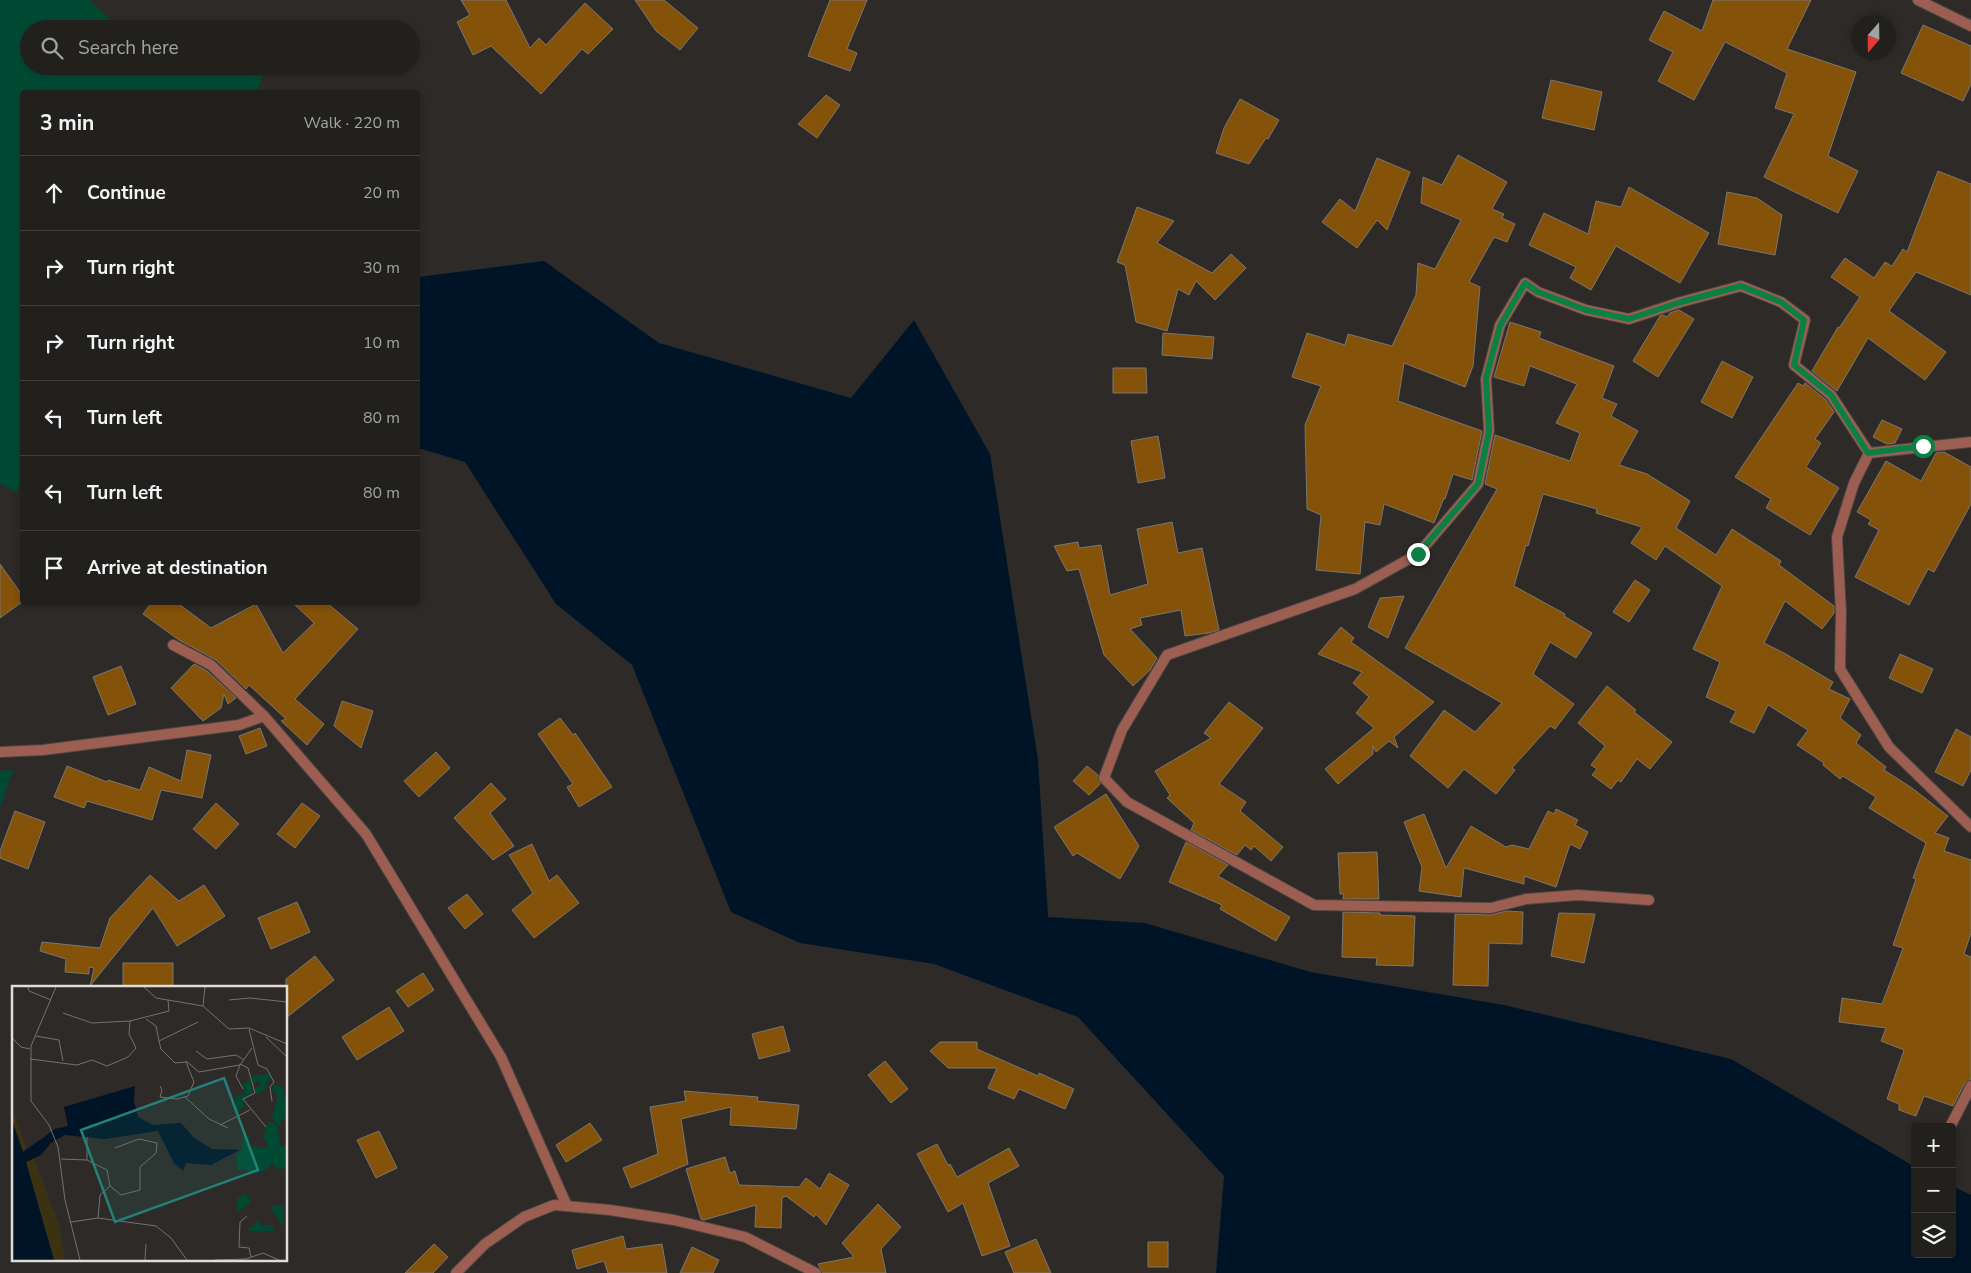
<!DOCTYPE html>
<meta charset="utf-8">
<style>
body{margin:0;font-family:"Nunito Sans",sans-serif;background:#2e2d2a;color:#f1f3f6}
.controls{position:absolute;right:15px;bottom:15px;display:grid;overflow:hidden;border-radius:5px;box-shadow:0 2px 8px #0003}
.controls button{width:45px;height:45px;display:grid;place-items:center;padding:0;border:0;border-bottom:1px solid #3f3e3b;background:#22201d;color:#f1f3f6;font:25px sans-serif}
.compass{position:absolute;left:1851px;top:15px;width:45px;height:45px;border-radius:50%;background:#22201d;box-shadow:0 2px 8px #0003;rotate:200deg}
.stop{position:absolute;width:15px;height:15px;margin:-11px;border:4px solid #0b8043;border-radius:50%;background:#fff}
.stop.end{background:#0b8043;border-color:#fff;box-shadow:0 1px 5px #0008}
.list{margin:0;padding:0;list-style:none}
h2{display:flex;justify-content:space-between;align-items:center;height:65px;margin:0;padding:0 20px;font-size:21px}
h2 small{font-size:16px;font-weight:400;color:#a2a3a4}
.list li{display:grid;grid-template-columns:32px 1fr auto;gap:15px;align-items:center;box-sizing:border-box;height:75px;padding:0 20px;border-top:1px solid #3f3e3b}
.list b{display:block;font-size:19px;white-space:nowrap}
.list em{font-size:16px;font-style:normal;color:#a2a3a4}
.icon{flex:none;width:28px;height:28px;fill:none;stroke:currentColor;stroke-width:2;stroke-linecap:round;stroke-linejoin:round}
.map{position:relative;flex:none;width:1971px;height:1273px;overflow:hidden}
.search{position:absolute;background:#22201d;box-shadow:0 2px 8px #0003;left:20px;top:20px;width:400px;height:55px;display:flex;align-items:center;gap:12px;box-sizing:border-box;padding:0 18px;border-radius:28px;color:#a2a3a4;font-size:19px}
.panel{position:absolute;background:#22201d;box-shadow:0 2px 8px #0003;left:20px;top:90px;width:400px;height:515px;border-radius:5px}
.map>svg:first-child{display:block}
.green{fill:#004a33}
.water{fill:#001428}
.building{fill:#845208;stroke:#7a7672}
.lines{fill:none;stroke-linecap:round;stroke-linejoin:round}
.minor-casing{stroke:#4a4644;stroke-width:12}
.tertiary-casing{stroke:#4a4644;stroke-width:12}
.minor{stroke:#9c5e50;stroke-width:10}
.tertiary{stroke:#9c5e50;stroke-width:10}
.route{stroke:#0b8043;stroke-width:6}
.inset-road{fill:none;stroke:#75716f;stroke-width:1}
.view{fill:#248079;fill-opacity:0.15;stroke:#248079;stroke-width:2.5}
.inset-edge{fill:none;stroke:#dfdcda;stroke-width:2.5}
</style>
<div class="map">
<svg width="1971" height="1273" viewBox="0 0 1971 1273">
<rect width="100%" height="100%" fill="#2e2a27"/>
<g class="green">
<polygon points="0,0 89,0 120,29 29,29 29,66 159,66 162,69 263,76 257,92 22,92 22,480 16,493 0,483"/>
<polygon points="13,770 0,809 0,771"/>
</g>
<polygon class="water" points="544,261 659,343 851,398 914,320 990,454 1038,760 1048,917 1145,923 1310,972 1504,1005 1731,1059 1915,1167 1915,1254 1952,1254 1952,1186 1971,1195 1971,1273 1216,1273 1224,1176 1078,1017 934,964 800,943 731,912 632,665 556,604 465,462 418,448 418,277"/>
<g class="building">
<polygon points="461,0 506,0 530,48 539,38 546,45 585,3 613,29 588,54 582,49 541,94 491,46 473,55 457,22 470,15"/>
<polygon points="635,0 664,0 698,28 680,50 656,31"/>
<polygon points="830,0 867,0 847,49 857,53 850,71 808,56"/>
<polygon points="1713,0 1811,0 1787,49 1856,72 1828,156 1858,171 1838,213 1764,177 1794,114 1775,108 1787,73 1725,42 1694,100 1658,81 1673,52 1649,40 1664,11 1702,31"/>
<polygon points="1923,25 1971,46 1971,84 1963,101 1901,73"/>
<polygon points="1551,80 1602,92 1594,130 1542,118"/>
<polygon points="826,95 840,105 817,138 798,124"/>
<polygon points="1240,99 1279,120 1268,139 1266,138 1249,164 1216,153 1224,128"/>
<polygon points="1458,155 1507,182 1492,209 1504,214 1502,218 1515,224 1507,242 1494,237 1469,282 1480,287 1473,366 1465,387 1404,363 1398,401 1482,431 1472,480 1453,474 1445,499 1444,498 1434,523 1384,504 1380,525 1365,522 1360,574 1316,570 1321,515 1307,509 1305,425 1321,386 1292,377 1307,333 1345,345 1348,334 1392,346 1416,295 1418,263 1435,269 1461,220 1421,203 1423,177 1442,185"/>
<polygon points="1377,158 1410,172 1387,230 1377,220 1357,248 1322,222 1340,199 1355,211"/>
<polygon points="1938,171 1971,184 1971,295 1916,272 1889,311 1946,352 1925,380 1868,338 1837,391 1812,371 1838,327 1839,328 1860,297 1831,277 1845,258 1874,278 1885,262 1892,266 1903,249 1907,252"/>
<polygon points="1629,187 1709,233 1680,283 1616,246 1591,290 1570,278 1576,267 1529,245 1544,213 1588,234 1596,201 1621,207"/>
<polygon points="1727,192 1757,198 1782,215 1775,255 1718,244"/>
<polygon points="1137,207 1174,221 1157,243 1212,273 1231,254 1246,268 1215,300 1196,281 1189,295 1178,289 1167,331 1136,322 1125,265 1117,262"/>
<polygon points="1679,310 1694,319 1658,377 1633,361 1660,316 1663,315 1667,317 1670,313"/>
<polygon points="1510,322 1541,332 1539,338 1614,366 1602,398 1617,404 1611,416 1638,431 1619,465 1647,474 1690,501 1676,528 1716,555 1732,529 1781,561 1779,565 1834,606 1834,613 1822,629 1785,601 1764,643 1784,653 1833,682 1829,689 1850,699 1840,718 1861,735 1856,743 1886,767 1884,770 1912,788 1948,816 1935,833 1949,838 1944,851 1971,860 1971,933 1964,954 1971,957 1971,1079 1965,1083 1953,1106 1924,1096 1916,1116 1899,1110 1899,1104 1887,1099 1904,1050 1881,1041 1886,1028 1839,1022 1842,998 1882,1004 1903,948 1893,945 1916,879 1913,878 1926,843 1869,808 1876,797 1843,776 1840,779 1823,765 1824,763 1797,745 1808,730 1768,705 1754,733 1730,722 1736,711 1706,697 1720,662 1693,649 1722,586 1665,546 1656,560 1631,543 1642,527 1596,513 1597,509 1543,494 1528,546 1526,545 1514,586 1565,614 1564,616 1592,633 1576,658 1550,642 1533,674 1574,704 1555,729 1550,726 1512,768 1515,770 1496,794 1464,769 1448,788 1410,756 1444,710 1475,732 1502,703 1405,648 1497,489 1485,484 1495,435 1570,461 1580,433 1556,423 1577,384 1530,366 1524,386 1494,377"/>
<polygon points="1163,333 1214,337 1212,359 1162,355"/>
<polygon points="1722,361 1753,377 1732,418 1701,402"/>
<polygon points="1113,368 1146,368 1147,393 1113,393"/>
<polygon points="1798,383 1803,386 1805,383 1826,400 1834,412 1815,439 1821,443 1806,467 1839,488 1810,535 1766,508 1771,499 1735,477"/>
<polygon points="1882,420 1902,429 1895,443 1887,444 1873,437"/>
<polygon points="1158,436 1165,478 1138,483 1131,441"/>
<polygon points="1944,452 1971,467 1971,504 1934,572 1928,569 1909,605 1855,577 1879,530 1868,524 1871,520 1857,512 1886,461 1921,481 1936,453"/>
<polygon points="1172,522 1178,553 1202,548 1219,630 1209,633 1185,636 1181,610 1140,618 1142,625 1130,629 1157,658 1150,670 1133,686 1104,655 1079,569 1067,571 1054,546 1078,542 1079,548 1101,545 1110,595 1148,584 1137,529"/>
<polygon points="0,564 22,595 22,602 0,618"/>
<polygon points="1635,580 1650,590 1629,622 1613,612"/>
<polygon points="1404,596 1388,638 1368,627 1380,598"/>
<polygon points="152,602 176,602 211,628 256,604 283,653 314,623 292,602 326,602 358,629 295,699 324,724 307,745 281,721 286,719 249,685 246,689 216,660 179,640 143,614"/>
<polygon points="1341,627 1354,638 1351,642 1434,702 1394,737 1398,748 1389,741 1376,752 1373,745 1373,754 1338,784 1325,769 1374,728 1356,713 1369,697 1353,683 1362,672 1318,654"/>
<polygon points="1900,654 1933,669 1922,693 1889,678"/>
<polygon points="194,664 207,671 236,698 228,704 224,694 221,708 203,721 171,688"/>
<polygon points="121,666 136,704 108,715 93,677"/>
<polygon points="1607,686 1636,710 1634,712 1672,742 1650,769 1637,759 1621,782 1618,780 1611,789 1592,775 1597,769 1591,765 1605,746 1578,723"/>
<polygon points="342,701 373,711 361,748 334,726"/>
<polygon points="1229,702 1263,728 1219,784 1246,802 1240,811 1283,847 1271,861 1254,846 1251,850 1245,845 1237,855 1191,830 1194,823 1167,798 1170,795 1155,771 1211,738 1204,733"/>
<polygon points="560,718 573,735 575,733 612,787 579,807 567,787 573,784 538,734"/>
<polygon points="260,728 267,746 246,754 239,736"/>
<polygon points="1956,729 1971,737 1971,770 1963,786 1935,772"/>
<polygon points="187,750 211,755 202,798 161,790 152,820 87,801 84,808 54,797 67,766 107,782 108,780 140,790 149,767 181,781"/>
<polygon points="436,752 450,768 419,797 404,781"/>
<polygon points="1087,766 1098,775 1100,784 1089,795 1073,781"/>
<polygon points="491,783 506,799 490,813 514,846 493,860 454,818"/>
<polygon points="1106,794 1139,846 1120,879 1077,853 1073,856 1054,827"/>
<polygon points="216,803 239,824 216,849 193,829"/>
<polygon points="302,803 320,816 295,848 277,834"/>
<polygon points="1556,809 1578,820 1575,825 1588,832 1580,849 1570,844 1556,887 1524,876 1524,884 1464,868 1461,897 1419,891 1422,867 1404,822 1424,814 1446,868 1471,826 1506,847 1512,845 1529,849 1548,811 1554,814"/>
<polygon points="15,811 45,822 28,869 0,858 0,851"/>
<polygon points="1186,842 1228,865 1218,876 1290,917 1276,941 1220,909 1222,905 1169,882"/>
<polygon points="532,844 549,881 557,875 579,903 534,938 512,910 533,893 509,855"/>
<polygon points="1377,852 1379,899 1343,899 1344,894 1340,894 1338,853"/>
<polygon points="150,875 179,901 204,885 225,916 177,946 153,908 90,986 94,968 89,967 89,974 65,972 66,959 40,951 42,942 100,948 110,918"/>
<polygon points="467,894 483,914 465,929 448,908"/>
<polygon points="297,902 310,932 271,949 258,918"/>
<polygon points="1506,911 1523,912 1522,944 1489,943 1488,986 1453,985 1455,914 1491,915"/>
<polygon points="1343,912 1380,913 1380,915 1415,916 1413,966 1376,965 1377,958 1342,957"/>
<polygon points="1559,913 1595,914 1584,963 1551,956"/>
<polygon points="315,956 334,980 286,1018 286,979"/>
<rect x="123" y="963" width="50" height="24"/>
<polygon points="423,973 434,990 408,1007 396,991"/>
<polygon points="389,1007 404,1031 357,1060 342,1037"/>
<polygon points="783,1026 790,1051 759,1059 752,1034"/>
<polygon points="940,1042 977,1042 977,1049 1038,1076 1039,1073 1074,1089 1065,1109 1019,1089 1014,1099 988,1088 997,1068 948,1068 930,1051"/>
<polygon points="885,1061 908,1089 891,1103 868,1075"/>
<polygon points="684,1091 758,1097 757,1101 799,1105 796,1129 730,1125 731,1107 681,1119 688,1164 631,1188 623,1168 658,1154 650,1107 686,1101"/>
<polygon points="590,1123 602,1140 566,1162 556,1145"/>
<polygon points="379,1131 397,1168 376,1178 357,1140"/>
<polygon points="937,1144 948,1165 950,1164 957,1177 1009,1148 1019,1166 988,1183 1010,1246 982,1256 963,1203 948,1212 917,1154"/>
<polygon points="725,1157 730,1173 735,1171 739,1185 799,1187 806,1178 820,1189 829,1173 849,1185 826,1225 816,1214 814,1217 786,1196 782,1198 781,1228 755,1227 756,1205 704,1220 701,1219 686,1169"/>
<polygon points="878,1204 901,1227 881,1249 886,1273 823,1273 818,1264 854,1257 842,1243"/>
<polygon points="623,1236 626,1249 662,1244 667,1273 608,1273 604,1261 577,1269 572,1250"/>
<polygon points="1036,1239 1051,1273 1014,1273 1005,1252"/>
<rect x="1148" y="1242" width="20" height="25"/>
<polygon points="434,1244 448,1257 433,1273 405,1273"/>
<polygon points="692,1247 719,1260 713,1273 680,1273"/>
</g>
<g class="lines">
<defs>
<g id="minor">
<polyline points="1971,442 1869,453 1854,483 1837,537 1841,613 1840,669 1889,747 1971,827"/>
<polyline points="173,645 211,665 264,716 366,834 501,1057 567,1206"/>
<polyline points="0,752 43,750 239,725 264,716"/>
<polyline points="1649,900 1578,895 1526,899 1491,908 1314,905 1127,802 1104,778 1122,730 1167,655 1355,589 1418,554 1478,484 1489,431 1486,379 1500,325 1525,283 1538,292 1586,310 1629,319 1681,302 1741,286 1781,302 1805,320 1794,365 1831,395 1869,453"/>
<polyline points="1950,1127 1971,1086"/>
<polyline points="456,1273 485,1244 524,1217 554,1205 610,1210 674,1220 745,1237 816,1273"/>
</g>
<polyline id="tertiary" points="1918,0 1971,26"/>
</defs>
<use href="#minor" class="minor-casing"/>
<use href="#tertiary" class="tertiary-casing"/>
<use href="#minor" class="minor"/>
<use href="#tertiary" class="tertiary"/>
</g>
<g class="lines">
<polyline class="route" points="1418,554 1478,484 1489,431 1486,378 1500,326 1525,283 1538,292 1586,310 1629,319 1681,302 1741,286 1781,302 1804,320 1794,365 1831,395 1868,453 1923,446"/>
</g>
<g transform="translate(12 986)">
<rect width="275" height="275" fill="#2e2a27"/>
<path d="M257,88L259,93L253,97L255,101L245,109L243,103L249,98L247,95L242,97L240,90ZM237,92L241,106L231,113V121L224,128V110L233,108L230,100ZM262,99L271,101L273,105L269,107L275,111V136L271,132L267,139L260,133L266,110L260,103ZM256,136L265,139L268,160L275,159V182L263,183L262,178L258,177L257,182L244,188L232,183L225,185L224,169L229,165L232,149L238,150L237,160L255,162L256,157L251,151ZM234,207L239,217L225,226V212ZM258,220H272V239H270ZM247,234L249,240L259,239L263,245H236Z" fill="#004a33"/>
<path d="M0,122L14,161L11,166L0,134ZM22,172L47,238L53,274H42L14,176Z" fill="#3b3212"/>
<path d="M123,100L122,115L126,131L141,139L169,137L182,152L200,163L228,164L199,179L174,177L171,185L162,177L146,145L92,153L53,149L39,157L29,169L14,176L42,274H0V134L11,166L43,143L56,140L52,121Z" fill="#001428"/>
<path class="inset-road" d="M16,1L17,5L39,14M44,1L19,60V115L37,139L46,161L53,214L68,274M132,1L144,12L191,20L217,43L237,42L275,58M217,14L238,12L275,16M191,20L193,1M51,27L80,37L118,35L157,25L156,14M134,33L144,40L147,55L186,36M237,43L246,79L255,83L262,96L258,101L260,115M24,50L47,54L51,75M254,51L275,71M0,52L9,61L18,63M147,55L149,63L163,77L174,76L182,96L176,110L165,113L148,111L150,104L148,100M184,65L195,73L224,69L232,74M18,73L65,79L80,74L95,80L116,71L124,62L117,48L118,35M174,75L187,86L228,79L240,62M228,78L236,82L243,107L231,113L254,141M228,79L224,90L231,103M173,111L197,133L216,142M208,139L238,124M49,173L75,174L95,184L98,200L88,209L86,232M75,174V151M98,200L109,209L128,204V181L144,167L145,157L127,153L103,162M235,230L228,236L227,261L237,262L239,271M59,236L86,232L144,240L159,252L175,274M133,274L134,258M203,274L234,273L251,267L267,274"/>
<path class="view" d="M212,92L246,184L103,236L69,144Z"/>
<rect width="275" height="275" class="inset-edge"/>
</g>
</svg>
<div class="controls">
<button>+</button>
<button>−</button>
<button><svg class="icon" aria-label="layers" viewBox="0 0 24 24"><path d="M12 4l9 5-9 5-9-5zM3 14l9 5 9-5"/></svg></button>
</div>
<svg class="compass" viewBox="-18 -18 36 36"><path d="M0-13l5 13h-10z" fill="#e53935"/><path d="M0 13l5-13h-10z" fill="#a2a3a4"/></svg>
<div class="stop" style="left:1923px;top:446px"></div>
<div class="stop end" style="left:1418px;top:554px"></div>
<div class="search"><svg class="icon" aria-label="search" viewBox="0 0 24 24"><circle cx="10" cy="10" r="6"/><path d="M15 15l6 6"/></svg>Search here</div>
<section class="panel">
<h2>3 min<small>Walk · 220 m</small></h2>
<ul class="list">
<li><svg class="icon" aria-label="ahead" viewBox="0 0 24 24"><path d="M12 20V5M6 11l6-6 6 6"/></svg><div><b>Continue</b></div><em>20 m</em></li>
<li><svg class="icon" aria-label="right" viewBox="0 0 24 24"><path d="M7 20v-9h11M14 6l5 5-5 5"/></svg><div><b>Turn right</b></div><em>30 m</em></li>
<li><svg class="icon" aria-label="right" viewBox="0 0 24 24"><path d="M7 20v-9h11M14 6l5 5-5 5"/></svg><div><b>Turn right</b></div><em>10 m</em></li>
<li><svg class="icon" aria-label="left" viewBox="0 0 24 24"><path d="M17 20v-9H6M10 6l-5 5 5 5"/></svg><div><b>Turn left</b></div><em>80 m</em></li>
<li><svg class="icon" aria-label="left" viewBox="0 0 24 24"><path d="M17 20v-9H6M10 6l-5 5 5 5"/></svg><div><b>Turn left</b></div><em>80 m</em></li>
<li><svg class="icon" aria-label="arrive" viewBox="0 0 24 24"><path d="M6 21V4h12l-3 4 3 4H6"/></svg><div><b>Arrive at destination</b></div></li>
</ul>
</section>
</div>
